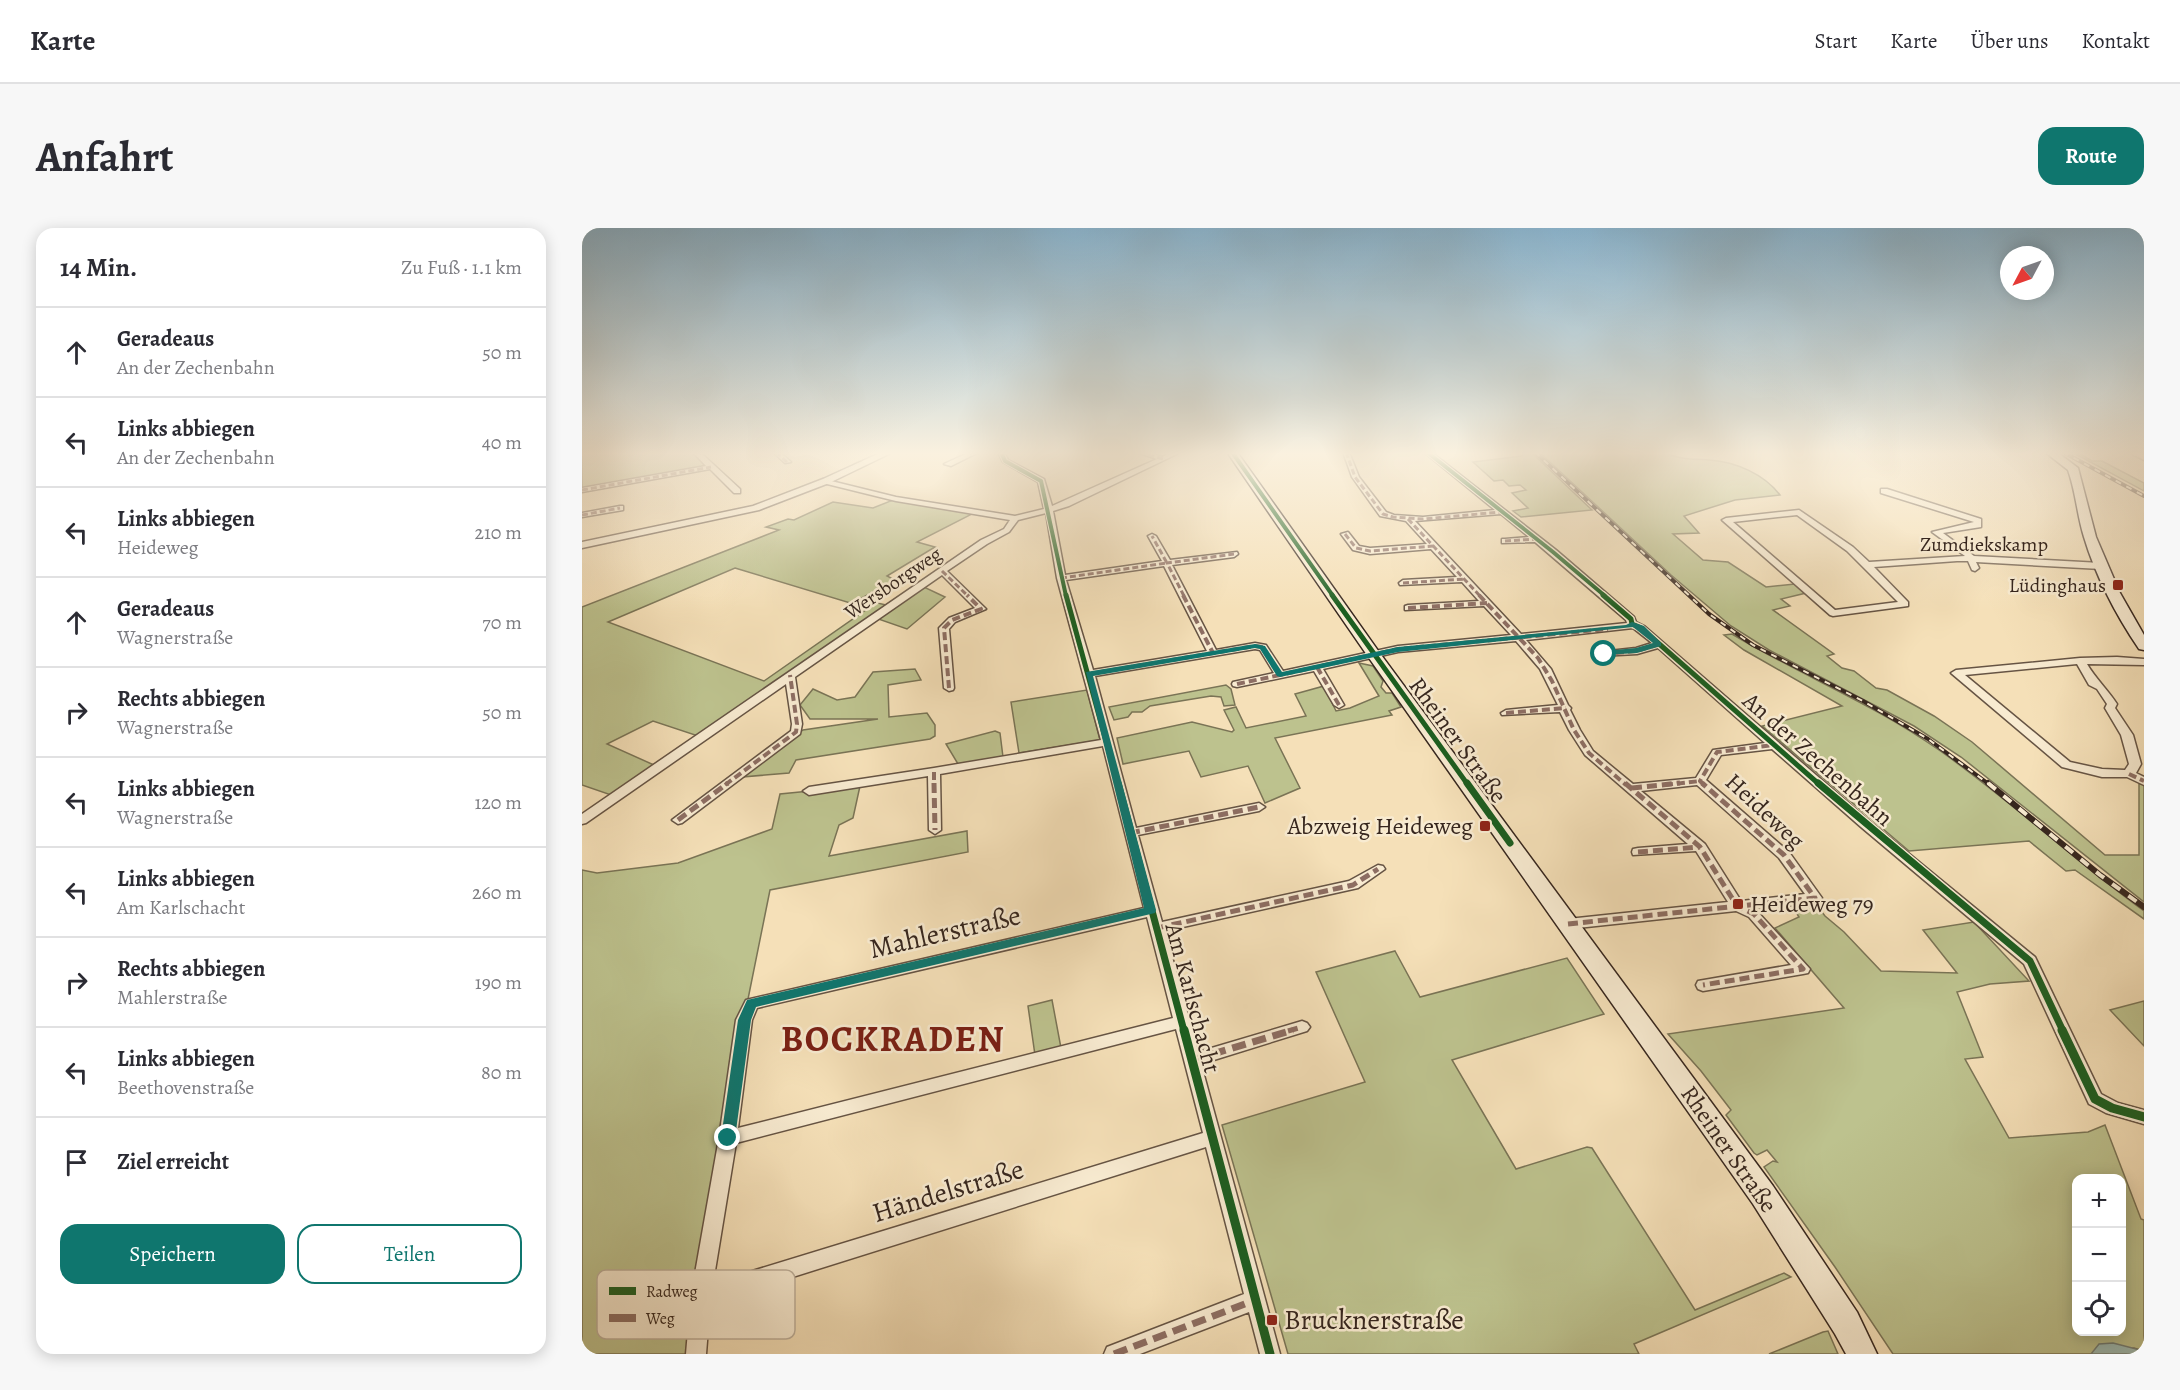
<!DOCTYPE html>
<html lang="de">
<meta charset="utf-8">
<style>
body{margin:0;font-family:Alegreya,serif;background:#f7f7f7;color:#2b2b33}
.controls{position:absolute;right:18px;bottom:18px;display:grid;overflow:hidden;border-radius:12px;box-shadow:0 3px 15px #0003}
.controls button{width:54px;height:54px;display:grid;place-items:center;padding:0;border:0;border-bottom:2px solid #e1e1e2;background:#fff;color:#2b2b33;font:30px sans-serif}
.compass{position:absolute;left:1418px;top:18px;width:54px;height:54px;border-radius:50%;background:#fff;box-shadow:0 3px 15px #0003;rotate:229deg}
.stop{position:absolute;width:18px;height:18px;margin:-14px;border:4px solid #0f766e;border-radius:50%;background:#fff}
.stop.end{background:#0f766e;border-color:#fff;box-shadow:0 2px 6px #0008}
.list{margin:0;padding:0;list-style:none}
h2{display:flex;justify-content:space-between;align-items:center;height:78px;margin:0;padding:0 24px;font-size:26px}
h2 small{font-size:20px;font-weight:400;color:#7c7c81}
.list li{display:grid;grid-template-columns:39px 1fr auto;gap:18px;align-items:center;box-sizing:border-box;height:90px;padding:0 24px;border-top:2px solid #e1e1e2}
.list b{display:block;font-size:22px;white-space:nowrap}
.list p{margin:0;font-size:20px;white-space:nowrap;color:#7c7c81}
.list em{font-size:20px;font-style:normal;color:#7c7c81}
.actions{display:flex;gap:12px;padding:18px 24px}
.actions a{flex:1;padding:14px 0;border:2px solid #0f766e;border-radius:18px;text-align:center;font-size:21px;color:#0f766e}
.actions .main{background:#0f766e;color:#fff}
.icon{flex:none;width:33px;height:33px;fill:none;stroke:currentColor;stroke-width:2;stroke-linecap:round;stroke-linejoin:round}
.map{position:relative;flex:none;width:1562px;height:1126px;overflow:hidden;border-radius:18px}
header{display:flex;align-items:center;gap:36px;box-sizing:border-box;height:84px;padding:0 30px;background:#fff;border-bottom:2px solid #e1e1e2}
header strong{font-size:28px}
nav{display:flex;gap:33px;margin-inline-start:auto;font-size:21px}
.intro{display:flex;align-items:center;justify-content:space-between;box-sizing:border-box;height:144px;padding:0 36px}
h1{margin:0;font-size:42px}
.button{padding:15px 27px;border-radius:18px;background:#0f766e;color:#fff;font-size:21px;font-weight:700}
main{display:flex;gap:36px;padding:0 36px}
aside{flex:1;background:#fff;border-radius:18px;box-shadow:0 3px 15px #0003}
.map>svg:first-child{display:block}
.green{fill:#bdc28e;stroke:#7a7456;stroke-width:1.5;fill-rule:evenodd}
.water{fill:#9dbcb4;stroke:#748078;stroke-width:1.5}
.lines{fill:none;stroke-linecap:round;stroke-linejoin:round}
.minor-casing{stroke:#665444;stroke-width:3}
.tertiary-casing{stroke:#665444;stroke-width:3}
.secondary-casing{stroke:#36261e;stroke-width:3}
.minor{fill:#f8ebd1;fill-rule:evenodd}
.tertiary{fill:#f8ebd1;fill-rule:evenodd}
.secondary{fill:#f8ebd1;fill-rule:evenodd}
.rail-far1-casing{stroke:#36261e;stroke-width:4}
.rail-casing{stroke:#36261e;stroke-width:6}
.rail-far1{stroke:#f8ebd1;stroke-width:2;stroke-dasharray:6;stroke-linecap:butt}
.rail{stroke:#f8ebd1;stroke-width:4;stroke-dasharray:10;stroke-linecap:butt}
.quiet-far3{stroke:#8d6e63;stroke-width:3;stroke-dasharray:6 3;stroke-linecap:butt}
.quiet-far2{stroke:#8d6e63;stroke-width:4;stroke-dasharray:8 4;stroke-linecap:butt}
.quiet-far1{stroke:#8d6e63;stroke-width:5;stroke-dasharray:10 5;stroke-linecap:butt}
.quiet{stroke:#8d6e63;stroke-width:7;stroke-dasharray:14 7;stroke-linecap:butt}
.cycleway-far3-casing{stroke:#f8ebd1;stroke-width:6}
.cycleway-far2-casing{stroke:#f8ebd1;stroke-width:8}
.cycleway-far1-casing{stroke:#f8ebd1;stroke-width:10}
.cycleway-casing{stroke:#f8ebd1;stroke-width:13}
.cycleway-far3{stroke:#1b5e20;stroke-width:4}
.cycleway-far2{stroke:#1b5e20;stroke-width:5}
.cycleway-far1{stroke:#1b5e20;stroke-width:7}
.cycleway{stroke:#1b5e20;stroke-width:9}
.route{fill:#0f766e}
.poi-dot{fill:#8f2418;stroke:#f8ebd1;stroke-width:2}
.labels{text-anchor:middle;dominant-baseline:central;stroke-width:5;stroke-linejoin:round;paint-order:stroke}
.far-street-label{font-size:20px;fill:#36261e;stroke:#f8ebd1}
.far-poi-label{font-size:20px;fill:#36261e;stroke:#f8ebd1;text-anchor:end}
.street-label{font-size:24px;fill:#36261e;stroke:#f8ebd1}
.poi-label{font-size:24px;fill:#36261e;stroke:#f8ebd1;text-anchor:end}
.near-street-label{font-size:28px;fill:#36261e;stroke:#f8ebd1}
.near-poi-label{font-size:28px;fill:#36261e;stroke:#f8ebd1;text-anchor:start}
.near-district-label{font-size:36px;font-weight:bold;letter-spacing:1.5px;fill:#7a1f14;stroke:#f8ebd1}
.key{fill:#f8ebd1;stroke:#beb09b;stroke-width:1.5}
.key-label{font-size:16px;fill:#36261e}
</style>
<header>
<strong>Karte</strong>
<nav><a>Start</a><a>Karte</a><a>Über uns</a><a>Kontakt</a></nav>
</header>
<div class="intro"><h1>Anfahrt</h1><a class="button">Route</a></div>
<main>
<aside>
<h2>14 Min.<small>Zu Fuß · 1.1 km</small></h2>
<ul class="list">
<li><svg class="icon" aria-label="ahead" viewBox="0 0 24 24"><path d="M12 20V5M6 11l6-6 6 6"/></svg><div><b>Geradeaus</b><p>An der Zechenbahn</p></div><em>50 m</em></li>
<li><svg class="icon" aria-label="left" viewBox="0 0 24 24"><path d="M17 20v-9H6M10 6l-5 5 5 5"/></svg><div><b>Links abbiegen</b><p>An der Zechenbahn</p></div><em>40 m</em></li>
<li><svg class="icon" aria-label="left" viewBox="0 0 24 24"><path d="M17 20v-9H6M10 6l-5 5 5 5"/></svg><div><b>Links abbiegen</b><p>Heideweg</p></div><em>210 m</em></li>
<li><svg class="icon" aria-label="ahead" viewBox="0 0 24 24"><path d="M12 20V5M6 11l6-6 6 6"/></svg><div><b>Geradeaus</b><p>Wagnerstraße</p></div><em>70 m</em></li>
<li><svg class="icon" aria-label="right" viewBox="0 0 24 24"><path d="M7 20v-9h11M14 6l5 5-5 5"/></svg><div><b>Rechts abbiegen</b><p>Wagnerstraße</p></div><em>50 m</em></li>
<li><svg class="icon" aria-label="left" viewBox="0 0 24 24"><path d="M17 20v-9H6M10 6l-5 5 5 5"/></svg><div><b>Links abbiegen</b><p>Wagnerstraße</p></div><em>120 m</em></li>
<li><svg class="icon" aria-label="left" viewBox="0 0 24 24"><path d="M17 20v-9H6M10 6l-5 5 5 5"/></svg><div><b>Links abbiegen</b><p>Am Karlschacht</p></div><em>260 m</em></li>
<li><svg class="icon" aria-label="right" viewBox="0 0 24 24"><path d="M7 20v-9h11M14 6l5 5-5 5"/></svg><div><b>Rechts abbiegen</b><p>Mahlerstraße</p></div><em>190 m</em></li>
<li><svg class="icon" aria-label="left" viewBox="0 0 24 24"><path d="M17 20v-9H6M10 6l-5 5 5 5"/></svg><div><b>Links abbiegen</b><p>Beethovenstraße</p></div><em>80 m</em></li>
<li><svg class="icon" aria-label="arrive" viewBox="0 0 24 24"><path d="M6 21V4h12l-3 4 3 4H6"/></svg><div><b>Ziel erreicht</b></div></li>
</ul>
<div class="actions"><a class="main">Speichern</a><a>Teilen</a></div>
</aside>
<div class="map">
<svg width="1562" height="1126" viewBox="0 0 1562 1126">
<rect width="100%" height="100%" fill="#f5e0b8"/>
<filter id="stains"><feTurbulence type="fractalNoise" baseFrequency=".00333" numOctaves="4"/><feColorMatrix values="0 0 0 0 .2 0 0 0 0 .09 0 0 0 0 .02 0 0 0 .5 -.17"/></filter>
<radialGradient id="worn" r=".72"><stop offset=".6" stop-color="#630" stop-opacity="0"/><stop offset="1" stop-color="#630" stop-opacity=".3"/></radialGradient>
<g class="green">
<polygon points="0,224 110,224 125,239 0,261"/>
<polygon points="936,224 949,224 1010,282 939,289 931,283 946,280 930,265 944,262 938,257 927,258 921,252 912,253 891,234 940,228"/>
<path d="M957,224H1082C1097,232 1112,231 1128,232C1154,234 1182,246 1198,267L1153,272L1102,288L1117,305L1091,306L1121,332L1146,334L1184,359L1213,356L1224,365L1199,371L1208,378L1191,382L1252,426L1245,428L1260,440L1272,443L1294,460L1305,462L1352,488L1390,514L1523,627H1557V556H1562V674L1379,529L1332,498L1187,422L1149,398L1089,347Z"/>
<polygon points="1490,224 1495,224 1510,233 1520,233 1562,255 1562,263"/>
<path d="M311,272L392,285L335,314L353,319L305,348L313,352L278,371L304,377L342,359L363,369L325,401L288,388L116,508L71,493L25,516L72,537L29,567L0,557V379L197,302L184,299L206,291L212,292L251,274L291,280ZM153,340L285,380V381L182,453L26,394Z"/>
<path d="M1150,406C1218,447 1292,476 1357,522C1428,572 1492,632 1562,683V691L1493,642L1484,643L1447,613L1327,623L1180,498L1260,478L1162,422L1142,407Z"/>
<polygon points="777,435 791,438 801,453 799,459 804,465 810,465 819,479 807,483 810,487 693,510 718,560 683,575 666,538 619,549 607,523 541,536 535,510 610,494 650,504 652,502 642,482 654,479 664,500 724,488 713,466 742,458 754,483 768,480 797,468"/>
<polygon points="333,441 339,452 306,457 307,489 345,485 353,497 353,508 348,511 214,532 207,545 160,549 221,502 296,491 228,491 218,477 231,461 255,472 273,469 291,444"/>
<polygon points="644,457 649,461 653,477 642,478 639,469 629,468 568,478 560,484 550,484 546,489 532,492 527,479"/>
<polygon points="505,462 518,512 437,525 429,474"/>
<polygon points="413,503 418,505 421,529 376,536 364,516"/>
<polygon points="278,558 271,590 257,597 247,628 385,603 386,624 188,662 165,776 109,1126 0,1126 0,642 15,645 96,635 190,601 198,566"/>
<path d="M1233,675L1243,688L1262,704L1299,743L1375,745L1341,702L1392,694L1447,753L1408,756L1375,764L1401,829L1383,831L1427,910L1506,904L1523,897L1559,991L1562,992V1123L1552,1120L1509,1126H1311L1253,1039L1182,939L1191,933L1195,934L1185,922L1175,927L1172,925L1144,887L1149,882L1119,843L1086,806L1262,780L1193,700L1217,689L1210,678ZM1494,950H1540V1104H1494Z"/>
<polygon points="813,723 838,769 985,730 1022,786 870,832 934,941 1005,919 1010,920 1113,1082 1202,1045 1209,1049 1052,1116 1057,1126 706,1126 640,897 783,854 734,744"/>
<polygon points="470,772 479,820 453,827 446,778"/>
<polygon points="1562,773 1562,818 1528,782"/>
<polygon points="1246,1103 1256,1126 1187,1126 1241,1104"/>
</g>
<polygon class="water" points="1531,1115 1562,1123 1562,1126 1509,1126 1517,1116"/>
<g class="lines">
<defs>
<g id="minor">
<polygon points="111,224 118,224 158,261 158,265 152,265 128,241 0,264 0,260 124,238"/>
<polygon points="191,224 198,224 209,234 203,235"/>
<polygon points="388,224 397,224 369,238 362,236"/>
<path d="M416,224H422L426,232L462,251L470,278L575,231L555,224H566L580,229L590,224H599L487,278L471,283L483,347L580,333L566,308L570,306L574,308L588,332L655,324L656,326L652,329L590,337L634,422L673,415L684,417L701,443L816,418L929,407L902,378L823,382V378L826,377L897,373L880,354L818,357L817,355L821,352L875,349L849,321L788,326L771,322L759,306L766,304L777,318L788,320L845,316L824,293L798,288L770,249L761,224H767L777,249L804,284L812,287L841,289L913,282L842,224H849L974,322L1052,389L1054,394L1062,398L1287,593L1453,729L1519,866L1536,875L1562,882V896L1524,885L1507,876L1442,736L1279,599L1190,521L1139,527L1124,552L1207,624L1240,670L1238,673L1233,675L1173,681L1228,741L1226,745L1221,746L1121,763L1116,761L1114,757L1116,753L1209,737L1167,689L1154,683L986,701L981,699L979,696L981,693L986,691L1146,674L1114,623L1051,627L1050,624L1051,621L1056,620L1106,616L1003,527L987,502L978,484L920,487L919,485L924,482L976,477L958,441L934,413L816,424L741,441L762,477L757,480L752,477L732,443L655,459L651,458L650,456L651,454L692,445L678,422L673,421L513,448L554,600L677,575L683,579L677,583L556,607L580,694L767,653L796,637L801,638L803,641L776,660L583,703L616,824L720,793L725,795L728,799L725,803L619,836L698,1126H678L667,1084L558,1126H522L525,1119L662,1066L624,919L128,1075L124,1126H104L109,1068L137,910L154,792L164,772L562,680L521,518L358,546L359,602L353,606L347,602L346,548L227,567L221,563L227,559L352,540L519,512L475,350L464,285L436,292L427,304L405,316L365,343L404,381L373,394L367,401L372,460L371,462L367,463L362,460L357,400L367,390L393,380L360,347L213,449L220,496L218,506L100,595L96,596L90,592L209,503L210,496L204,456L4,595L0,596V586L399,312L422,301L428,292L314,273L241,255V251L314,269L433,288L462,281L456,254L421,234ZM919,286L947,309L923,311H920V315L953,314L1044,392L1045,395L939,406L833,293ZM582,338L625,423L511,442L484,352ZM1051,400L1070,415L1054,420L1018,424V428L1055,426L1076,420L1183,515L1131,522L1114,550L1051,556L1011,523L998,502L988,482L989,480L986,477L969,441L944,412ZM1115,557L1197,630L1223,666L1159,673L1123,616L1059,563ZM565,689L591,790L156,900L170,792L175,780ZM594,801L621,905L131,1055L154,915Z"/>
<polygon points="1546,224 1555,224 1562,227 1562,232"/>
<path d="M1299,261H1305L1399,291V299L1361,305L1392,328L1519,335L1523,338L1519,341L1394,334L1397,340L1393,343L1390,342L1386,333H1375L1292,339L1326,374V378L1251,388L1248,387L1140,292L1144,290L1217,282L1271,319L1287,334L1383,328L1350,304L1392,294L1299,265ZM1215,287L1265,323L1316,374L1253,382L1151,294Z"/>
<polygon points="38,278 41,278 41,282 0,289 0,285"/>
<path d="M1535,429L1562,431V437L1505,436C1514,451 1525,461 1535,476L1533,480L1551,507L1559,536L1554,545L1562,549V557L1545,549H1520L1480,539L1369,445L1374,442L1498,430ZM1495,436L1507,457L1515,461L1525,476L1523,480L1539,507L1547,536L1543,542L1520,541L1488,534L1383,447Z"/>
</g>
<polygon id="tertiary" points="300,224 311,224 247,255 177,282 0,320 0,314 171,278 241,251"/>
<g id="secondary">
<polygon points="645,224 655,224 797,424 1191,958 1275,1084 1295,1126 1264,1126 1253,1106 1171,976 787,430"/>
<path d="M1463,224H1475L1496,240L1514,309L1538,365L1562,407V422L1557,421C1534,387 1514,349 1502,309C1495,287 1494,264 1486,242Z"/>
</g>
</defs>
<use href="#minor" class="minor-casing"/>
<use href="#tertiary" class="tertiary-casing"/>
<use href="#secondary" class="secondary-casing"/>
<use href="#minor" class="minor"/>
<use href="#tertiary" class="tertiary"/>
<use href="#secondary" class="secondary"/>
<defs>
<g id="rail-far1">
<polyline points="953,224 1127,386 1171,417 1281,473 1346,511 1408,557"/>
<polyline points="1481,224 1562,268"/>
</g>
<polyline id="rail" points="1406,555 1518,647 1562,679"/>
</defs>
<use href="#rail-far1" class="rail-far1-casing"/>
<use href="#rail" class="rail-casing"/>
<use href="#rail-far1" class="rail-far1"/>
<use href="#rail" class="rail"/>
<g class="quiet-far3">
<polyline points="194,224 205,234"/>
<polyline points="558,224 581,231"/>
<polyline points="764,224 773,249 801,286 811,289 841,291 919,284"/>
<polyline points="0,262 129,239"/>
<polyline points="0,287 38,280"/>
<polyline points="826,291 898,368"/>
<polyline points="763,306 774,320 788,323 851,318"/>
<polyline points="923,313 954,311"/>
<polyline points="360,343 386,368"/>
<polyline points="479,350 585,335 570,308"/>
<polyline points="821,355 883,351"/>
<polyline points="602,368 585,335 652,326"/>
</g>
<g class="quiet-far2">
<polyline points="601,367 631,425"/>
<polyline points="897,367 956,430 970,453 992,502 1007,525 1044,557"/>
<polyline points="826,380 905,375"/>
<polyline points="1022,426 1055,423 1077,416"/>
<polyline points="735,439 757,477"/>
<polyline points="507,446 673,418 681,419 698,447 816,421 1026,401"/>
<polyline points="655,456 698,447"/>
<polyline points="367,460 362,400 370,392 399,381 385,367"/>
<polyline points="924,485 984,480"/>
<polyline points="352,544 352,557"/>
<polyline points="1547,546 1562,553"/>
<polyline points="143,557 214,504 215,496 208,447"/>
<polyline points="1083,557 1118,553"/>
<polyline points="1122,557 1118,553 1135,524 1192,517"/>
</g>
<g class="quiet-far1">
<polyline points="352,555 353,602"/>
<polyline points="1043,555 1118,619 1155,678 1172,686 1221,741 1121,757"/>
<polyline points="1050,560 1098,555"/>
<polyline points="96,592 146,555"/>
<polyline points="548,605 677,579"/>
<polyline points="1056,624 1118,619"/>
<polyline points="986,696 1233,670 1202,627 1120,555"/>
<polyline points="575,700 771,657 796,641"/>
<polyline points="706,803 720,799"/>
</g>
<g class="quiet">
<polyline points="610,832 711,802"/>
<polyline points="532,1126 673,1072"/>
</g>
<defs>
<g id="cycleway-far3">
<polyline points="419,224 423,233 459,253 484,368"/>
<polyline points="650,224 751,368"/>
<polyline points="845,224 971,324 1023,368"/>
</g>
<g id="cycleway-far2">
<polyline points="484,367 536,557"/>
<polyline points="750,367 886,557"/>
<polyline points="1021,367 1049,391 1050,396 1059,400 1238,557"/>
</g>
<g id="cycleway-far1">
<polyline points="536,555 602,803"/>
<polyline points="885,555 928,615"/>
<polyline points="1236,555 1448,733 1481,803"/>
</g>
<g id="cycleway">
<polyline points="602,802 688,1126"/>
<polyline points="1480,802 1513,871 1530,880 1562,889"/>
</g>
</defs>
<use href="#cycleway-far3" class="cycleway-far3-casing"/>
<use href="#cycleway-far2" class="cycleway-far2-casing"/>
<use href="#cycleway-far1" class="cycleway-far1-casing"/>
<use href="#cycleway" class="cycleway-casing"/>
<use href="#cycleway-far3" class="cycleway-far3"/>
<use href="#cycleway-far2" class="cycleway-far2"/>
<use href="#cycleway-far1" class="cycleway-far1"/>
<use href="#cycleway" class="cycleway"/>
</g>
<linearGradient id="sky" x2="0" y2="1"><stop stop-color="#8ab7d3"/><stop offset="0.59" stop-color="#faf1df"/><stop offset="1" stop-color="#faf1df" stop-opacity="0"/></linearGradient>
<rect width="1562" height="382" fill="url(#sky)"/>
<polygon class="route" points="1050,394 1062,398 1079,415 1079,418 1055,425 1020,427 1018,426 1022,423 1054,420 1071,415 1051,399 816,424 698,449 695,448 678,421 673,420 511,448 574,682 573,685 174,779 169,792 153,910 151,914 141,914 139,910 156,792 165,772 562,680 504,444 673,416 683,418 700,444 816,419 1044,397"/>
<g class="poi-dot">
<rect x="1530" y="351" width="12" height="12" rx="3"/>
<rect x="897" y="592" width="12" height="12" rx="3"/>
<rect x="1150" y="670" width="12" height="12" rx="3"/>
<rect x="684" y="1086" width="12" height="12" rx="3"/>
</g>
<g class="labels">
<g class="far-street-label">
<text x="1402" y="316">Zumdiekskamp</text>
<text transform="translate(311 355) rotate(-34)">Wersborgweg</text>
</g>
<g class="far-poi-label">
<text x="1524" y="357">Lüdinghaus</text>
</g>
<g class="street-label">
<text transform="translate(876 512) rotate(54)">Rheiner Straße</text>
<text transform="translate(1236 531) rotate(41)">An der Zechenbahn</text>
<text transform="translate(1183 583) rotate(43)">Heideweg</text>
<text transform="translate(611 770) rotate(75)">Am Karlschacht</text>
<text transform="translate(1147 921) rotate(55)">Rheiner Straße</text>
</g>
<g class="poi-label">
<text x="891" y="598">Abzweig Heideweg</text>
<text x="1168" y="676" text-anchor="start">Heideweg 79</text>
</g>
<g class="near-street-label">
<text transform="translate(363 704) rotate(-13)">Mahlerstraße</text>
<text transform="translate(366 963) rotate(-17)">Händelstraße</text>
</g>
<g class="near-poi-label">
<text x="702" y="1092">Brucknerstraße</text>
</g>
<g class="near-district-label">
<text x="311" y="810">BOCKRADEN</text>
</g>
</g>
<rect x="15" y="1042" width="198" height="69" rx="9" class="key"/>
<rect x="27" y="1059" width="27" height="8" fill="#1b5e20"/>
<rect x="27" y="1086" width="27" height="8" fill="#8d6e63"/>
<g class="key-label">
<text x="64" y="1069">Radweg</text>
<text x="64" y="1096">Weg</text>
</g>
<rect width="100%" height="100%" filter="url(#stains)"/>
<rect width="100%" height="100%" fill="url(#worn)"/>
</svg>
<div class="controls">
<button>+</button>
<button>−</button>
<button><svg class="icon" aria-label="locate" viewBox="0 0 24 24"><circle cx="12" cy="12" r="6"/><path d="M12 2v4M12 18v4M2 12h4M18 12h4"/></svg></button>
</div>
<svg class="compass" viewBox="-18 -18 36 36"><path d="M0-13l5 13h-10z" fill="#e53935"/><path d="M0 13l5-13h-10z" fill="#7c7c81"/></svg>
<div class="stop" style="left:1022px;top:426px"></div>
<div class="stop end" style="left:146px;top:910px"></div>
</div>
</main>
